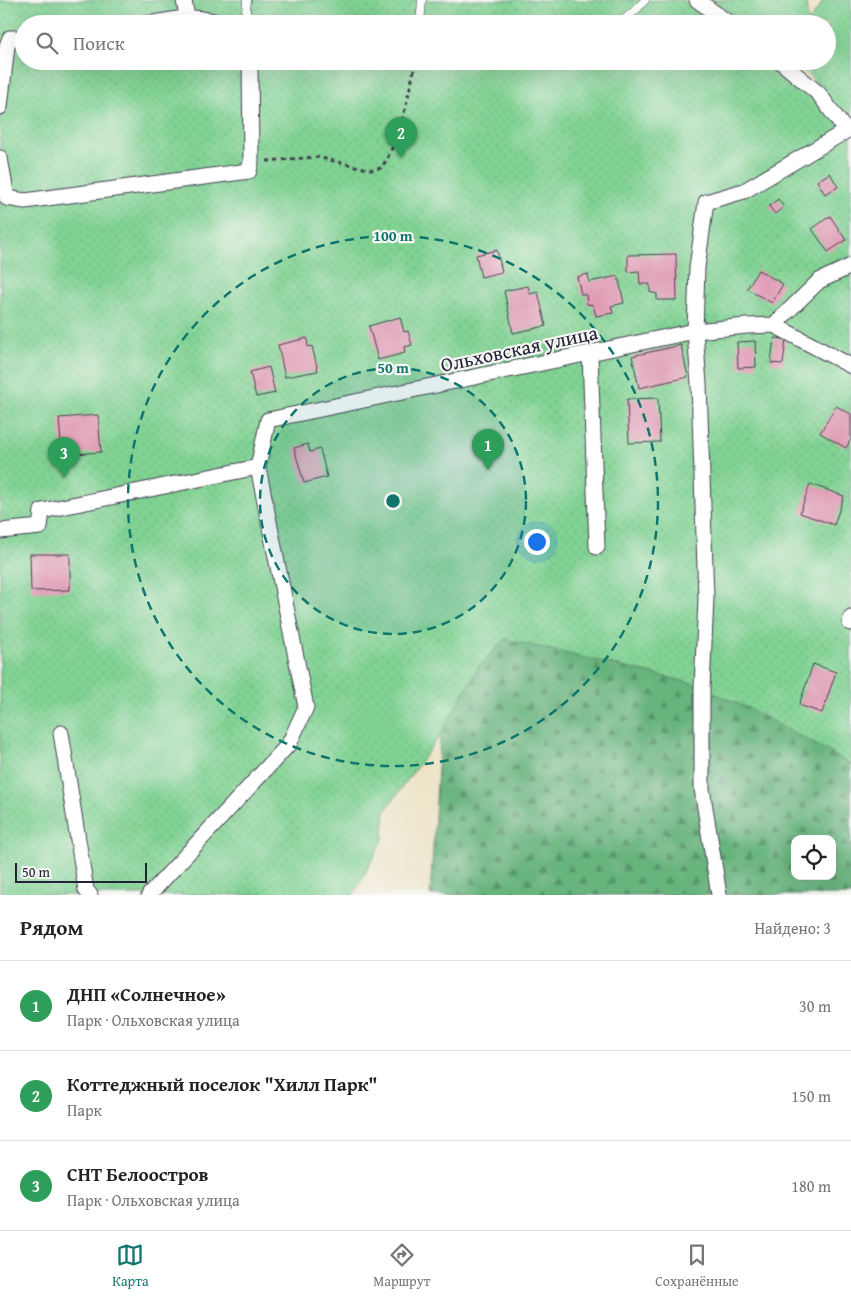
<!DOCTYPE html>
<html lang="ru">
<meta charset="utf-8">
<style>
body{margin:0;font-family:"Gentium Book Plus",serif;background:#f6f6f6;color:#222}
.controls{position:absolute;right:15px;bottom:15px;display:grid;overflow:hidden;border-radius:10px;box-shadow:0 5px 20px #0002}
.controls button{width:45px;height:45px;display:grid;place-items:center;padding:0;border:0;border-bottom:1px solid #e0e0e0;background:#fff;color:#222;font:25px sans-serif}
.scale{position:absolute;left:15px;bottom:12px;width:132px;box-sizing:border-box;padding-left:5px;border:2px solid #22223b;border-top:0;font-size:14px;line-height:18px;white-space:nowrap;color:#22223b;-webkit-text-stroke:4px #f6f6f2;paint-order:stroke}
.you{position:absolute;left:536px;top:541px;width:18px;height:18px;margin:-12px;border:4px solid #fff;border-radius:50%;background:#1a73e8;box-shadow:0 0 0 8px #1a73e833}
.badge{display:grid;place-items:center;width:32px;height:32px;border-radius:50%;background:#0f766e;color:#fff;font-size:16px;font-weight:700}
.pin{position:absolute;translate:-50% -41px;filter:drop-shadow(0 1px 2px #0008)}
.pin::after{content:'';position:absolute;top:26px;width:18px;height:15px;background:inherit;clip-path:polygon(0 0,100% 0,50% 100%)}
.list{margin:0;padding:0;list-style:none}
h2{display:flex;justify-content:space-between;align-items:center;height:65px;margin:0;padding:0 20px;font-size:21px}
h2 small{font-size:16px;font-weight:400;color:#767676}
.list li{display:grid;grid-template-columns:32px 1fr auto;gap:15px;align-items:center;box-sizing:border-box;height:90px;padding:0 20px;border-top:1px solid #e0e0e0}
.list b{display:block;font-size:19px;white-space:nowrap}
.list p{margin:0;font-size:16px;white-space:nowrap;color:#767676}
.list em{font-size:16px;font-style:normal;color:#767676}
.icon{flex:none;width:28px;height:28px;fill:none;stroke:currentColor;stroke-width:2;stroke-linecap:round;stroke-linejoin:round}
.map{position:relative;flex:none;width:851px;height:895px;overflow:hidden}
.search{position:absolute;background:#fff;box-shadow:0 5px 20px #0002;left:15px;right:15px;top:15px;height:55px;display:flex;align-items:center;gap:12px;box-sizing:border-box;padding:0 18px;border-radius:28px;color:#767676;font-size:19px}
.sheet{height:335px;background:#fff}
nav{display:flex;justify-content:space-around;align-items:center;box-sizing:border-box;height:70px;border-top:1px solid #e0e0e0;background:#fff;font-size:14px;color:#767676}
nav a{display:grid;justify-items:center;gap:2px}
nav .on{color:#0f766e}
.map>svg:first-child{display:block}
.forest{fill:url(#forest-firs);stroke:#456b5c;fill-rule:evenodd}
.park{fill:url(#park-dots);stroke:#517a67}
.building{fill:#df9ab3}
.lines{fill:none;stroke-linecap:round;stroke-linejoin:round}
.lane-casing{stroke:#403f50;stroke-width:9}
.street-casing{stroke:#403f50;stroke-width:17}
.path{stroke:#403f50;stroke-width:3;stroke-dasharray:4 4;stroke-linecap:butt}
.lane{stroke:#fff;stroke-width:8}
.street{stroke:#fff;stroke-width:15}
.ring{fill:none;stroke:#0f766e;stroke-width:2.5;stroke-dasharray:9 6}
.labels{text-anchor:middle;dominant-baseline:central;stroke-width:4.5;stroke-linejoin:round;paint-order:stroke}
.street-label{font-size:20px;fill:#22223b;stroke:#f6f6f2}
.centre{fill:#0f766e;stroke:#f6f6f2;stroke-width:2.5}
.ring-label{font-size:15px;text-anchor:middle;font-weight:bold;fill:#0f766e;stroke:#f6f6f2;stroke-width:4.5;stroke-linejoin:round;paint-order:stroke}
</style>
<div class="map">
<svg width="851" height="895" viewBox="0 0 851 895">
<defs>
<pattern id="forest-firs" width="22" height="20" patternUnits="userSpaceOnUse" patternTransform="scale(1.25)"><rect width="22" height="20" fill="#68b47d"/><path d="M5 1l3.5 6h-7zM16 11l3.5 6h-7z" fill="#559268"/></pattern>
<pattern id="park-dots" width="8" height="8" patternUnits="userSpaceOnUse" patternTransform="scale(1.25)"><rect width="8" height="8" fill="#80d293"/><path d="M2 2h.1M6 6h.1" fill="none" stroke="#6eb480" stroke-width="1.8" stroke-linecap="round"/></pattern>
</defs>
<rect width="100%" height="100%" fill="#f6f6f2"/>
<filter id="ink" filterUnits="userSpaceOnUse"><feTurbulence type="fractalNoise" baseFrequency=".02" numOctaves="2"/><feDisplacementMap in="SourceGraphic" scale="10" xChannelSelector="R" yChannelSelector="G"/><feConvolveMatrix kernelMatrix="1 2 1 2 8 2 1 2 1" color-interpolation-filters="sRGB"/></filter>
<filter id="wash" filterUnits="userSpaceOnUse"><feTurbulence type="fractalNoise" baseFrequency=".0096" numOctaves="4" result="noise"/><feDisplacementMap in="SourceGraphic" scale="20" xChannelSelector="R" yChannelSelector="G"/><feGaussianBlur stdDeviation="1.12" result="paint"/><feColorMatrix in="noise" values="0 0 0 0 0 0 0 0 0 0 0 0 0 0 0 0 0 1.4 0 .05"/><feComposite in="paint" operator="in"/></filter>
<g filter="url(#wash)">
<rect width="100%" height="100%" fill="#ede3c5"/>
<path class="forest" d="M505,639L691,683L748,708L851,764V895H430L440,735L479,666ZM795,839H832V876H795Z"/>
<polygon class="park" points="0,0 683,0 714,24 24,24 24,61 766,61 795,81 825,92 806,72 792,61 827,61 827,24 743,24 712,0 806,0 808,23 824,0 851,0 851,764 748,708 691,683 505,639 479,666 440,735 385,811 383,840 353,895 0,895"/>
<g id="blocks">
<g class="building">
<polygon points="830,173 838,187 825,194 817,181"/>
<polygon points="778,199 784,207 775,214 769,206"/>
<polygon points="830,216 846,240 828,252 812,229"/>
<polygon points="497,250 502,272 481,277 476,255"/>
<polygon points="676,254 677,300 657,300 657,294 650,292 650,284 640,284 639,271 628,272 628,255"/>
<polygon points="758,270 783,284 772,303 747,289"/>
<polygon points="588,274 589,282 618,276 624,303 611,306 613,313 596,316 593,305 587,304 586,295 581,294 577,277"/>
<polygon points="528,286 530,294 538,292 546,326 513,333 504,291"/>
<polygon points="400,317 404,332 408,331 412,345 404,347 405,353 378,360 369,326"/>
<polygon points="307,338 308,347 312,346 318,371 285,377 278,345"/>
<polygon points="774,338 786,339 783,364 771,363"/>
<polygon points="755,341 756,367 738,368 737,342"/>
<polygon points="681,345 688,377 639,388 632,356"/>
<polygon points="269,367 275,393 256,397 250,372"/>
<polygon points="658,398 660,442 629,443 627,399"/>
<polygon points="836,406 851,414 851,439 846,448 820,433"/>
<polygon points="98,415 101,452 62,455 59,418"/>
<polygon points="308,444 310,452 320,449 327,477 304,483 294,448"/>
<polygon points="810,484 844,496 834,525 800,513"/>
<polygon points="30,554 70,554 70,590 31,591"/>
<polygon points="813,664 836,672 822,713 799,705"/>
</g>
</g>
</g>
<g filter="url(#ink)">
<use href="#blocks" fill-opacity="0" stroke="#403f50" stroke-width="1"/>
<g class="lines">
<defs>
<g id="lane">
<polyline points="247,0 246,11 249,24"/>
<polyline points="420,24 422,0"/>
<polyline points="618,24 636,10 645,0"/>
</g>
<g id="street">
<polyline points="184,0 187,17"/>
<polyline points="697,0 730,24"/>
<path d="M145,24C177,20 191,13 223,24"/>
<polyline points="780,61 819,94 846,131"/>
<polyline points="0,107 7,46 10,38 24,38"/>
<polyline points="0,158 7,198 25,201 249,171 251,162 250,61"/>
<polyline points="774,325 819,281 851,266"/>
<polyline points="590,354 597,547"/>
<polyline points="0,531 40,527 42,511 258,467 268,420 695,331 747,326 774,325 851,366"/>
<polyline points="850,623 851,618"/>
<polyline points="61,733 86,890 90,895"/>
<polyline points="149,895 289,744 306,707 258,467"/>
<polyline points="719,895 702,789 702,688 706,598 699,384 695,331 697,268 706,202 744,191 851,128"/>
</g>
</defs>
<use href="#lane" class="lane-casing"/>
<use href="#street" class="street-casing"/>
<path class="path" d="M267,161L317,157L372,170L381,168C401,141 408,94 416,61"/>
<use href="#lane" class="lane"/>
<use href="#street" class="street"/>
</g>
</g>
<circle cx="393" cy="501" r="133" fill="#0f766e" fill-opacity=".12"/>
<g class="ring">
<circle cx="393" cy="501" r="133"/>
<circle cx="393" cy="501" r="265"/>
</g>
<g class="labels">
<g class="street-label">
<text transform="translate(519 348) rotate(-12)">Ольховская улица</text>
</g>
</g>
<circle cx="393" cy="501" r="8" class="centre"/>
<g class="ring-label">
<text x="393" y="241">100 m</text>
<text x="393" y="373">50 m</text>
</g>
</svg>
<div class="controls">
<button><svg class="icon" aria-label="locate" viewBox="0 0 24 24"><circle cx="12" cy="12" r="6"/><path d="M12 2v4M12 18v4M2 12h4M18 12h4"/></svg></button>
</div>
<div class="scale">50 m</div>
<div class="you"></div>
<div class="pin badge" style="left:488px;top:470px;background:#2e9e5b">1</div>
<div class="pin badge" style="left:401px;top:158px;background:#2e9e5b">2</div>
<div class="pin badge" style="left:64px;top:478px;background:#2e9e5b">3</div>
<div class="search"><svg class="icon" aria-label="search" viewBox="0 0 24 24"><circle cx="10" cy="10" r="6"/><path d="M15 15l6 6"/></svg>Поиск</div>
</div>
<section class="sheet">
<h2>Рядом<small>Найдено: 3</small></h2>
<ul class="list">
<li><span class="badge" style="background:#2e9e5b">1</span><div><b>ДНП «Солнечное»</b><p>Парк · Ольховская улица</p></div><em>30 m</em></li>
<li><span class="badge" style="background:#2e9e5b">2</span><div><b>Коттеджный поселок &quot;Хилл Парк&quot;</b><p>Парк</p></div><em>150 m</em></li>
<li><span class="badge" style="background:#2e9e5b">3</span><div><b>СНТ Белоостров</b><p>Парк · Ольховская улица</p></div><em>180 m</em></li>
</ul>
</section>
<nav>
<a class="on"><svg class="icon" aria-label="map" viewBox="0 0 24 24"><path d="M3 6l6-2 6 2 6-2v14l-6 2-6-2-6 2zM9 4v14M15 6v14"/></svg>Карта</a>
<a><svg class="icon" aria-label="directions" viewBox="0 0 24 24"><path d="M12 3l9 9-9 9-9-9zM9 14v-3h6M13 9l2 2-2 2"/></svg>Маршрут</a>
<a><svg class="icon" aria-label="saved" viewBox="0 0 24 24"><path d="M7 4h10v16l-5-4-5 4z"/></svg>Сохранённые</a>
</nav>
